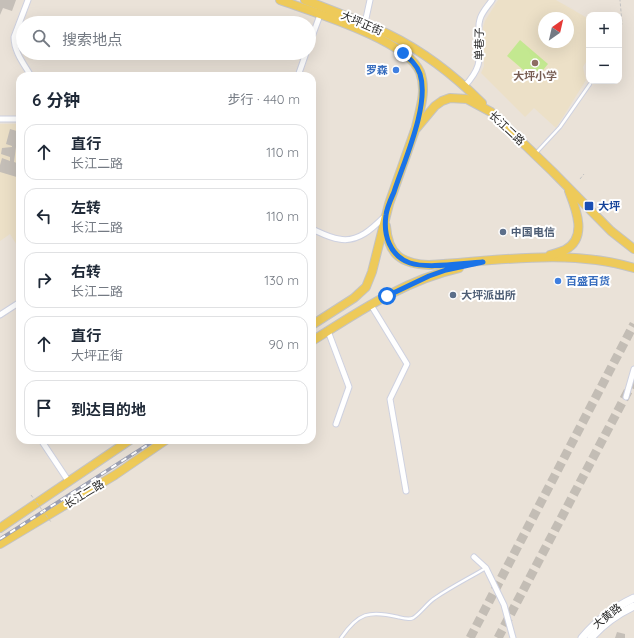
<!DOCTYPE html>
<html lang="zh">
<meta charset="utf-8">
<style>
body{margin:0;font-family:Quicksand,"Noto Sans SC",sans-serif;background:#f2f2f3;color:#1f2937}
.controls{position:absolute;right:12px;top:12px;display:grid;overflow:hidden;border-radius:8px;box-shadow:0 4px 16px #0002}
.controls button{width:36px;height:36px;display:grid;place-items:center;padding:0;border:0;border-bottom:1px solid #e0e1e3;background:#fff;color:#1f2937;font:20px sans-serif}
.compass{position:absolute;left:538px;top:12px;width:36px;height:36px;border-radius:50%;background:#fff;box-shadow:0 4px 16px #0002;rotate:34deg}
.stop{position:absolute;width:12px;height:12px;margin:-9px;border:3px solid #1a73e8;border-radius:50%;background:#fff}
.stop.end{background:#1a73e8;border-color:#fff;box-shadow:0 1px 4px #0008}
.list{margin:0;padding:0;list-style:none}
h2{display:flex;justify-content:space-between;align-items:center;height:52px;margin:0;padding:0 16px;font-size:17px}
h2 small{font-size:13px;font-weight:400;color:#747a83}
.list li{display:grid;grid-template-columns:26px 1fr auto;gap:12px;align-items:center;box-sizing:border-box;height:56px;margin:0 8px 8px;padding:0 8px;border:1px solid #e0e1e3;border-radius:12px}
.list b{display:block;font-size:15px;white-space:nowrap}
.list p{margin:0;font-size:13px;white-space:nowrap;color:#747a83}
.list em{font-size:13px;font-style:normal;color:#747a83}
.icon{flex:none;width:22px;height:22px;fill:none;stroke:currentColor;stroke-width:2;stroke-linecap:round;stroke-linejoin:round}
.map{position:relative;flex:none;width:634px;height:638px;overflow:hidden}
.search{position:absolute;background:#fff;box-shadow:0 4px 16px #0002;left:16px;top:16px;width:300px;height:44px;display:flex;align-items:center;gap:10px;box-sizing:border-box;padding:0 14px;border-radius:22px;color:#747a83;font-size:15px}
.panel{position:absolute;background:#fff;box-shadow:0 4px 16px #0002;left:16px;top:72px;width:300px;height:372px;border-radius:12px}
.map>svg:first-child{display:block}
.education{fill:#ece0c7;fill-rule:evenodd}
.pitch{fill:#c3e890}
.building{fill:#c5bfb8}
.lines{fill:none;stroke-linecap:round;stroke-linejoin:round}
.trunk-tunnel{stroke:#c3bdb5;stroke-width:9;stroke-dasharray:9 4.5;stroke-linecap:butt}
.service-casing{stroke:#ced1e0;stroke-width:4.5}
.minor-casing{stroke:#ced1e0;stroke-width:7}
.secondary-casing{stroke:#ced1e0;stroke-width:9}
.primary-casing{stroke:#c3c3c3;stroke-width:10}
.path{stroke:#c3c3c3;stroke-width:1;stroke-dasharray:3 2;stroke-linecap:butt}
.service{stroke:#fff;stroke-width:2.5}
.minor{stroke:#fff;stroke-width:5}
.secondary{stroke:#fff;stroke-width:7}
.primary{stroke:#eeca59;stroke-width:8}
.rail-casing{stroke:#9b9fb1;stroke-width:3.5}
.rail{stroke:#fff;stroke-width:2;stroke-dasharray:6;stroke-linecap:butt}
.path-bridge{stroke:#c3c3c3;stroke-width:1;stroke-dasharray:3 2;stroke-linecap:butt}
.route{stroke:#1a73e8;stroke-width:5}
.education-dot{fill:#8d6e63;stroke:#fff;stroke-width:1.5}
.shop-dot{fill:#3f7fe0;stroke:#fff;stroke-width:1.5}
.transit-dot{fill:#1a4fb4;stroke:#fff;stroke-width:1.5}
.service-dot{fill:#5c6f8a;stroke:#fff;stroke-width:1.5}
.labels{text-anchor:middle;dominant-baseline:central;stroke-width:4;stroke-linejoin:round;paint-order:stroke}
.street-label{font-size:11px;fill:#272727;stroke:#fff}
.shop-label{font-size:11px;font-weight:bold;fill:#366cbe;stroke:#fff;text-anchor:end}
.education-label{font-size:11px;font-weight:bold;fill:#785e54;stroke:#fff}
.transit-label{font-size:11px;font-weight:bold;fill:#164399;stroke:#fff;text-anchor:start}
.service-label{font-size:11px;font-weight:bold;fill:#4e5e75;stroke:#fff;text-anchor:start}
</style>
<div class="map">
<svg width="634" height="638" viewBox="0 0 634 638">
<rect width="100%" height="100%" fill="#eae2d8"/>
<g class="education">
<path d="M498,0H556L589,19V57L583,67L586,80L556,128L534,108L525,117L481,73L484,66L483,27L485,21ZM544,18H568V42H544Z"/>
<polygon points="0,124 20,124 20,250 10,234 0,241"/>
</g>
<polygon class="pitch" points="520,40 548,64 535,80 507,56"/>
<g class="building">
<polygon points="0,0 16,0 12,11 3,8 0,15"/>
<polygon points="45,16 61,23 42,23"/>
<polygon points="10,129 20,132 20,148 16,147 14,162 20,164 20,178 0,172 0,165 2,158 10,161 10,157 1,154 2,148 12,147 12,146 6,144"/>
<polygon points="617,632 625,634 625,638 615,638"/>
</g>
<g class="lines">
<g class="trunk-tunnel">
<polyline points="470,638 634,324"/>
<polyline points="498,638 634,380"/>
</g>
<defs>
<g id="service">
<polyline points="535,154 560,127 590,84"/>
<path d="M341,638C358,613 369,610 398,617C402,618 408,620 413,618C421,613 427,603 435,598C451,587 469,578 486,568"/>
</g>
<g id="minor">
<path d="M28,0L14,37C14,52 24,64 31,76"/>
<polyline points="365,23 370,0"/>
<polyline points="309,45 320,15"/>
<polyline points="298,76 306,53"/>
<path d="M464,87C481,68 480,62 479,37C479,31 478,25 480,19C482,12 488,6 492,0"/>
<polyline points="0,119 20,119"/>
<path d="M312,229C321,233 330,238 339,239C358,243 373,228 385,216"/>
<polyline points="371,305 407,364 390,399 406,491"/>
<polyline points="0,315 20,302"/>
<polyline points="328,331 349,387 336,424"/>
<polyline points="626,397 634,369"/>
<polyline points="41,440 69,482"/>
<polyline points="474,557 486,568 504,605 513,638"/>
</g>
<g id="secondary">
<path d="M582,638C597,620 613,608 634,598"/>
<path d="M591,638C603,624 617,614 634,606"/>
</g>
<g id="primary">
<path d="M280,0C313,12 407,40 420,72C427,90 420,109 416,127"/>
<path d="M305,0C333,11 361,21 388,34C423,51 455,76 482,103"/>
<path d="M386,226C388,255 402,264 429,265C496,261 568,248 634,268"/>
<path d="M550,255C555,254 560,252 565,250C588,238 576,209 569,191"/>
<polyline points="312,325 354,298 366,287 372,272 389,204 415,130 435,106 442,101 450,98 467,99 491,112 552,171 611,231 634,249"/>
<path d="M312,341C358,312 405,280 459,268"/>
<polyline points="0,528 130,440"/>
<polyline points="0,544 115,475 166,440"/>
</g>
</defs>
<use href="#service" class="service-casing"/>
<use href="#minor" class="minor-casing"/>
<use href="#secondary" class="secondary-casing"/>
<use href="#primary" class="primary-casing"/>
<g class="path">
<polyline points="619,36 622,23 620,0"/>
<polyline points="589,65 587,67 589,79"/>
<polyline points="580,179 584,174"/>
</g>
<use href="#service" class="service"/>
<use href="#minor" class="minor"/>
<use href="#secondary" class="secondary"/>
<use href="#primary" class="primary"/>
<defs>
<polyline id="rail" points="0,539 155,440"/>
</defs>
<use href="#rail" class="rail-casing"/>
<use href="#rail" class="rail"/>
<polyline class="path-bridge" points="31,495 51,522"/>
</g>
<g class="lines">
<path class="route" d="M387,296L429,276L446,270L483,262C462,263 428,269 410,263C390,256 383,235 386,215C387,207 391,199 394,192C404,161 430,105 420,74C417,65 410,59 403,53"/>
</g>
<circle class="education-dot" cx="535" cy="63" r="4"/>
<g class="shop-dot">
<circle cx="396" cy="70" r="4"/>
<circle cx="558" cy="281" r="4"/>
</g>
<rect class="transit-dot" x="584" y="201" width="10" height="10" rx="2"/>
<g class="service-dot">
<circle cx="503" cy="232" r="4"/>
<circle cx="453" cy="295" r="4"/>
</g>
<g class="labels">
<g class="street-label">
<text transform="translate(362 23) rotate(23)">大坪正街</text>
<text transform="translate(479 44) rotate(-89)">单巷子</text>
<text transform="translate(507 128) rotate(43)">长江二路</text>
<text transform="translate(84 494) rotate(-31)">长江二路</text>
<text transform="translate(607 616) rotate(-38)">大黄路</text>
</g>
<g class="shop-label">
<text x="388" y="70">罗森</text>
<text x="566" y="281" text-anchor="start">百盛百货</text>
</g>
<g class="education-label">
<text x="535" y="76">大坪小学</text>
</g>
<g class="transit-label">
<text x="598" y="206">大坪</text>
</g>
<g class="service-label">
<text x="511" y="232">中国电信</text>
<text x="461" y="295">大坪派出所</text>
</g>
</g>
</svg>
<div class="controls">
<button>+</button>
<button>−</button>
</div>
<svg class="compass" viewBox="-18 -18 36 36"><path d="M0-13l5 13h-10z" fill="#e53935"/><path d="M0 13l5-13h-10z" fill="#747a83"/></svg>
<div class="stop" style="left:387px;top:296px"></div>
<div class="stop end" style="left:403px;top:53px"></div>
<div class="search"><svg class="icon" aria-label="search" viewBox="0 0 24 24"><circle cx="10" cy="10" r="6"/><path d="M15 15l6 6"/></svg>搜索地点</div>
<section class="panel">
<h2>6 分钟<small>步行 · 440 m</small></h2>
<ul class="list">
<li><svg class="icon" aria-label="ahead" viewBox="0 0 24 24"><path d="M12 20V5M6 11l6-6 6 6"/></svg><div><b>直行</b><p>长江二路</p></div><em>110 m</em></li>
<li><svg class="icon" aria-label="left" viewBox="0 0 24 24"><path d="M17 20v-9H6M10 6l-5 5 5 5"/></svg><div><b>左转</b><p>长江二路</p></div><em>110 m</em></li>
<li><svg class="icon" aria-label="right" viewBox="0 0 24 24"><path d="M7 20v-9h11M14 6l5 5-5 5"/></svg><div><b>右转</b><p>长江二路</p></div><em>130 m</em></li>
<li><svg class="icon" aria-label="ahead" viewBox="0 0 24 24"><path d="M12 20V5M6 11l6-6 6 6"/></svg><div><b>直行</b><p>大坪正街</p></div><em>90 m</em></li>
<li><svg class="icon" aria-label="arrive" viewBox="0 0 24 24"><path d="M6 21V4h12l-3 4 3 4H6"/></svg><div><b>到达目的地</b></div></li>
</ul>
</section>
</div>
